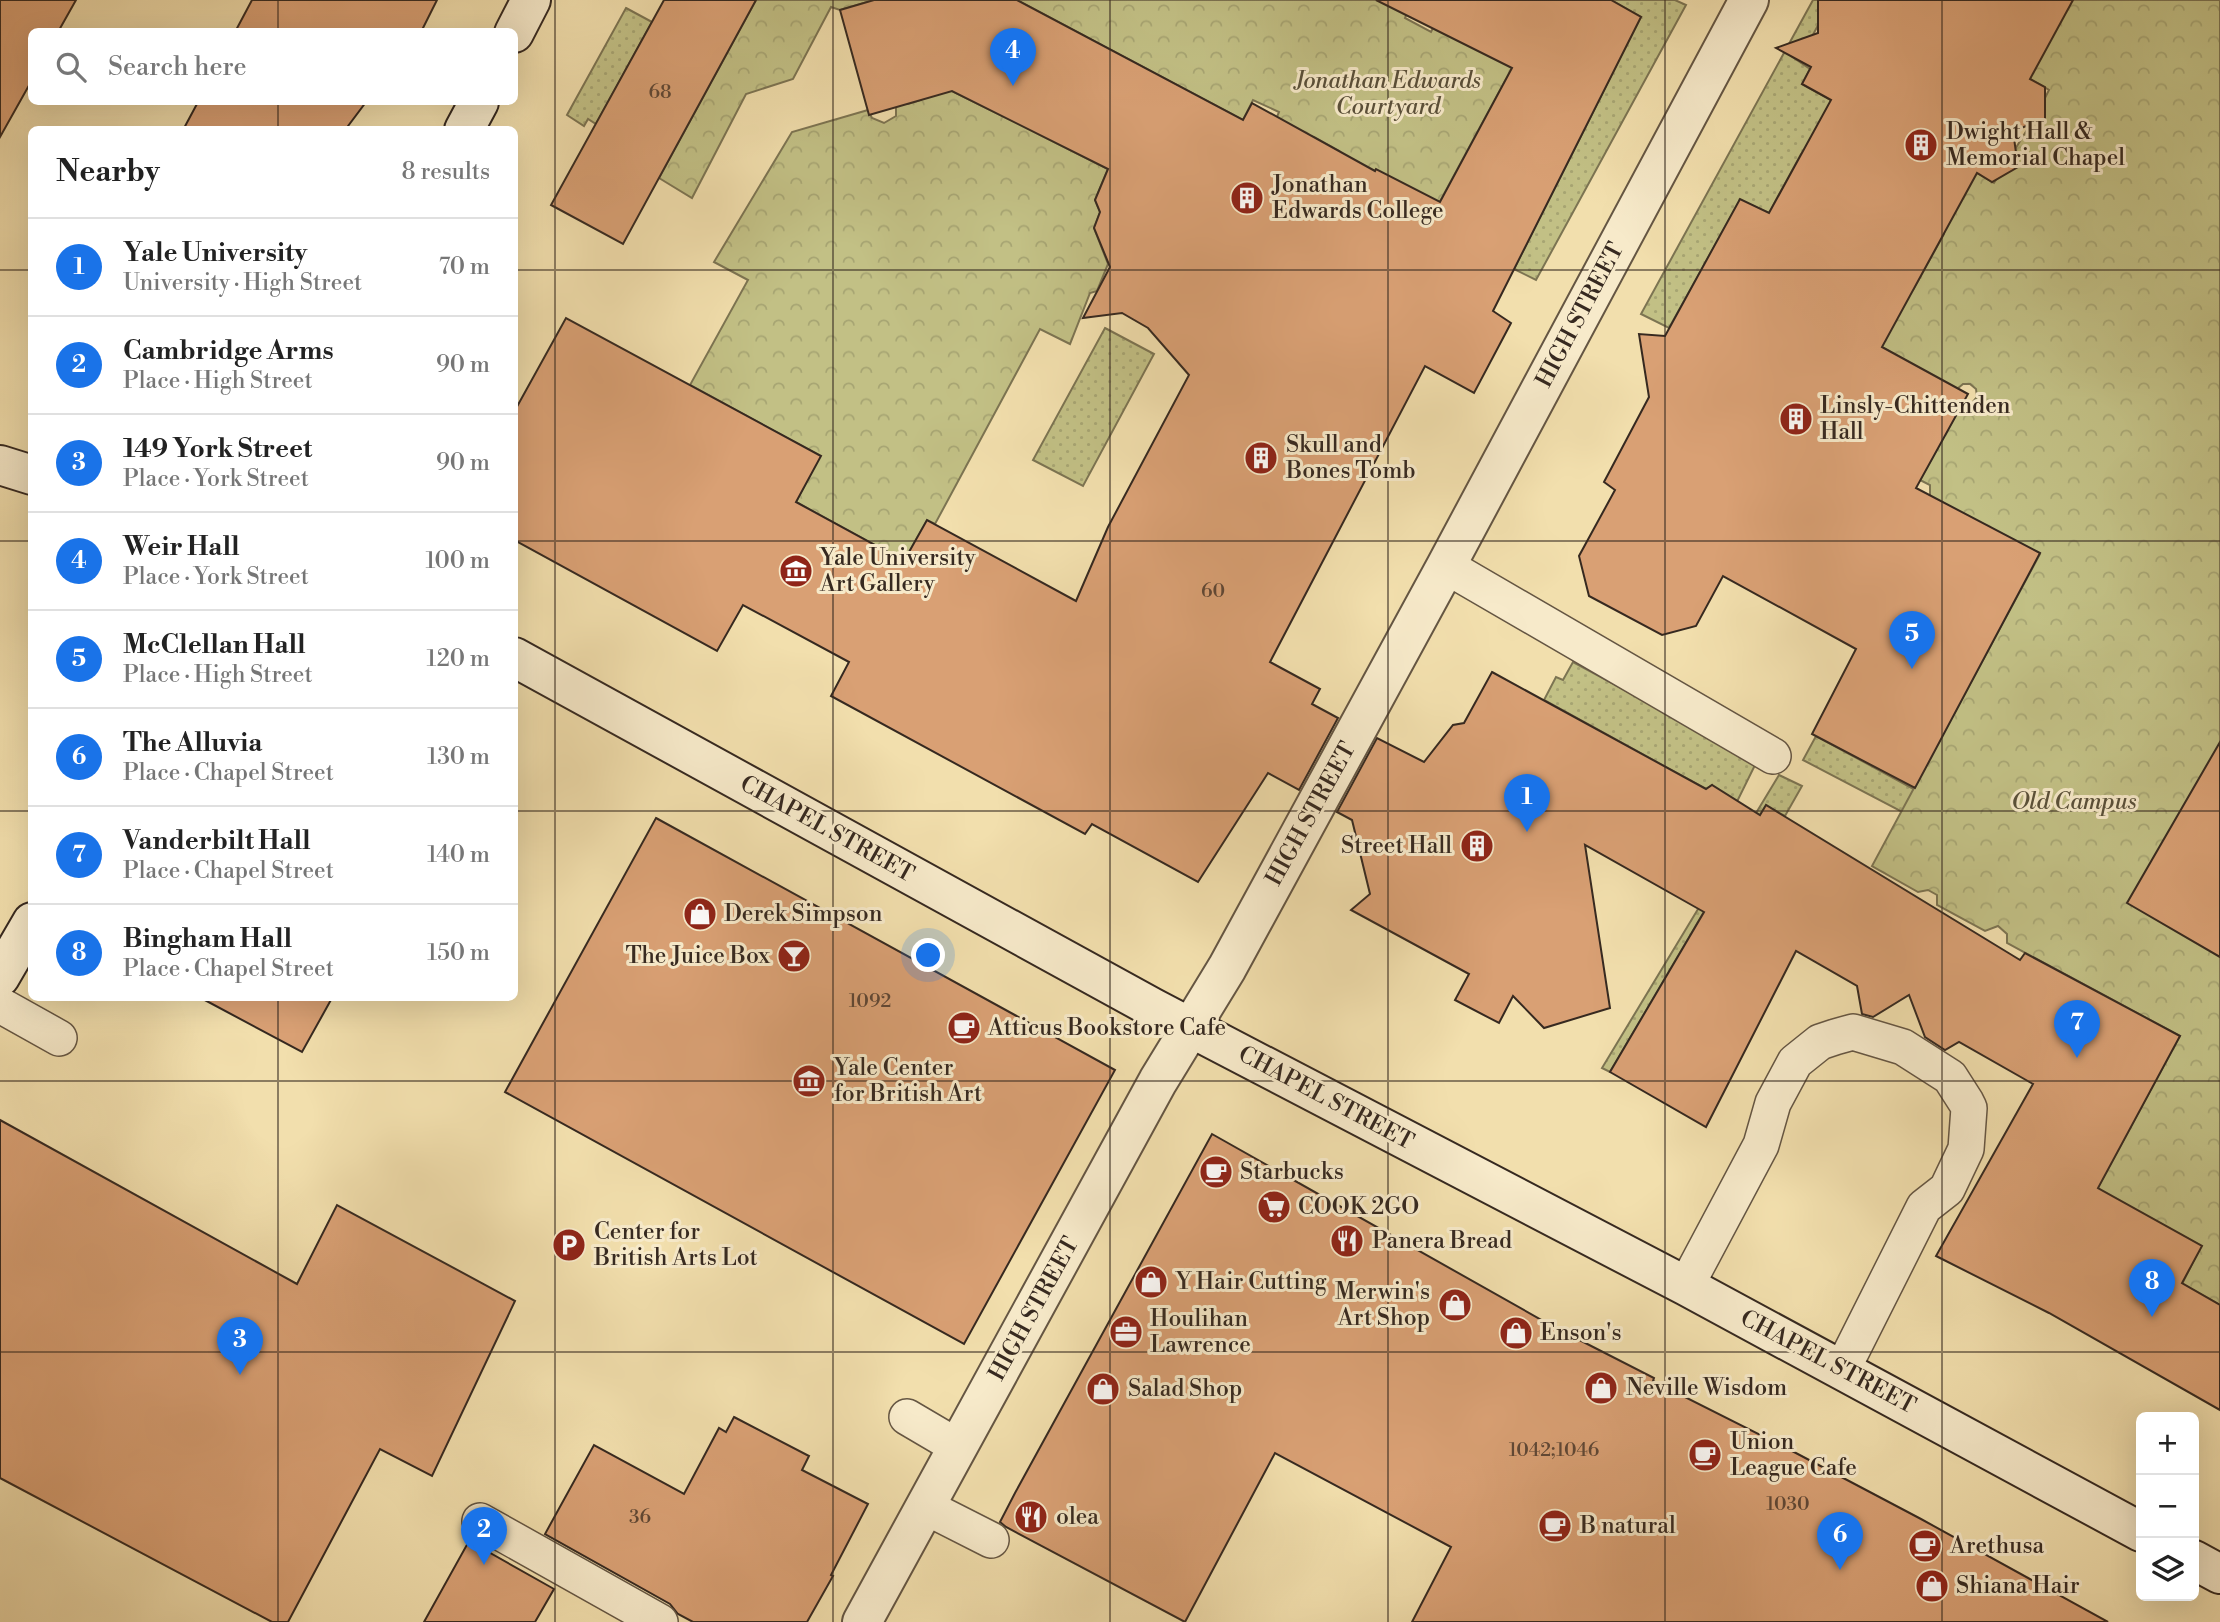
<!DOCTYPE html>
<meta charset="utf-8">
<style>
body{margin:0;font-family:"Libre Bodoni",serif;background:#f6f6f6;color:#222}
.controls{position:absolute;right:21px;bottom:21px;display:grid;overflow:hidden;border-radius:10px;box-shadow:0 7px 28px #0002}
.controls button{width:63px;height:63px;display:grid;place-items:center;padding:0;border:0;border-bottom:2px solid #e0e0e0;background:#fff;color:#222;font:35px sans-serif}
.you{position:absolute;left:929px;top:956px;width:24px;height:24px;margin:-18px;border:5px solid #fff;border-radius:50%;background:#1a73e8;box-shadow:0 0 0 10px #1a73e833}
.badge{display:grid;place-items:center;width:46px;height:46px;border-radius:50%;background:#1a73e8;color:#fff;font-size:23px;font-weight:700}
.pin{position:absolute;translate:-50% -58px;filter:drop-shadow(0 2px 4px #0008)}
.pin::after{content:'';position:absolute;top:37px;width:24px;height:21px;background:inherit;clip-path:polygon(0 0,100% 0,50% 100%)}
.list{margin:0;padding:0;list-style:none}
h2{display:flex;justify-content:space-between;align-items:center;height:91px;margin:0;padding:0 28px;font-size:30px}
h2 small{font-size:23px;font-weight:400;color:#767676}
.list li{display:grid;grid-template-columns:46px 1fr auto;gap:21px;align-items:center;box-sizing:border-box;height:98px;padding:0 28px;border-top:2px solid #e0e0e0}
.list b{display:block;font-size:26px;white-space:nowrap}
.list p{margin:0;font-size:23px;white-space:nowrap;color:#767676}
.list em{font-size:23px;font-style:normal;color:#767676}
.icon{flex:none;width:38px;height:38px;fill:none;stroke:currentColor;stroke-width:2;stroke-linecap:round;stroke-linejoin:round}
.map{position:relative;flex:none;width:2220px;height:1622px;overflow:hidden}
.search{position:absolute;background:#fff;box-shadow:0 7px 28px #0002;left:28px;top:28px;width:490px;height:77px;display:flex;align-items:center;gap:18px;box-sizing:border-box;padding:0 24px;border-radius:10px;color:#767676;font-size:26px}
.panel{position:absolute;background:#fff;box-shadow:0 7px 28px #0002;left:28px;top:126px;width:490px;height:875px;border-radius:10px}
.map>svg:first-child{display:block}
.grass{fill:url(#grass-dots);stroke:#7c7452;stroke-width:2}
.forest{fill:url(#forest-crowns);stroke:#7c7452;stroke-width:2}
.building{fill:#d9a074;stroke:#362920;stroke-width:2}
.lines{fill:none;stroke-linecap:round;stroke-linejoin:round}
.service-casing{stroke:#655643;stroke-width:38}
.minor-casing{stroke:#655643;stroke-width:42}
.secondary-casing{stroke:#362920;stroke-width:42}
.service{stroke:#f7eaca;stroke-width:35}
.minor{stroke:#f7eaca;stroke-width:38}
.secondary{stroke:#f7eaca;stroke-width:38}
.grid{fill:none;stroke:#362920;stroke-width:2;stroke-opacity:0.55}
.labels{text-anchor:middle;dominant-baseline:central;stroke-width:6;stroke-linejoin:round;paint-order:stroke}
.number-label{font-size:19px;fill:#5f4735}
.park-label{font-size:23px;font-style:italic;fill:#594f39;stroke:#f7eaca}
.poi-label{font-size:23px;fill:#362920;stroke:#f7eaca;text-anchor:start}
.street-label{font-size:23px;fill:#362920;stroke:#f7eaca}
</style>
<div class="map">
<svg width="2220" height="1622" viewBox="0 0 2220 1622">
<defs>
<pattern id="grass-dots" width="8" height="8" patternUnits="userSpaceOnUse" patternTransform="scale(1.75)"><rect width="8" height="8" fill="#c2c085"/><path d="M2 2h.1M6 6h.1" fill="none" stroke="#a7a573" stroke-width="1.8" stroke-linecap="round"/></pattern>
<pattern id="forest-crowns" width="20" height="18" patternUnits="userSpaceOnUse" patternTransform="scale(1.75)"><rect width="20" height="18" fill="#c2c085"/><path d="M2 6a3 3 0 1 1 6 0M12 15a3 3 0 1 1 6 0" fill="none" stroke="#a7a573"/></pattern>
</defs>
<rect width="100%" height="100%" fill="#f2dfad"/>
<filter id="stains"><feTurbulence type="fractalNoise" baseFrequency=".00286" numOctaves="4"/><feColorMatrix values="0 0 0 0 .2 0 0 0 0 .09 0 0 0 0 .02 0 0 0 .5 -.17"/></filter>
<radialGradient id="worn" r=".72"><stop offset=".6" stop-color="#630" stop-opacity="0"/><stop offset="1" stop-color="#630" stop-opacity=".3"/></radialGradient>
<g class="grass">
<polygon points="1611,0 1675,0 1686,5 1536,280 1514,269 1641,17"/>
<polygon points="1813,0 1818,0 1828,7 1809,42 1791,48 1791,56 1810,69 1802,84 1845,108 1801,154 1769,213 1740,200 1669,328 1641,314"/>
<polygon points="626,8 652,22 596,124 588,119 584,126 567,115"/>
<polygon points="1105,328 1154,354 1083,486 1033,460"/>
<polygon points="1573,662 1757,761 1726,824 1712,785 1706,789 1544,700 1556,677 1563,680"/>
<polygon points="1816,736 1921,793 1908,815 1803,760"/>
<polygon points="1779,775 1802,786 1785,816 1766,806 1610,1072 1602,1068"/>
</g>
<g class="forest">
<polygon points="756,0 874,0 840,10 831,7 793,79 746,94 692,198 659,178"/>
<polygon points="1017,0 1386,0 1409,8 1405,18 1431,32 1436,22 1540,16 1431,218 1333,163 1339,151 1314,137 1272,129 1279,112 1253,100 1243,120"/>
<path d="M2073,0H2220V1305L2182,1284L2201,1246L2097,1189L2180,1036L2007,943V934L1998,926L1985,931L1937,905V895L1928,890L1918,892L1872,866L2040,554L1930,497V485L1920,480L1962,404L1972,403L1977,397L1976,389L1970,384H1963L1957,389L1861,336L1830,246L1913,290L1944,234L1950,157L1994,183L2032,122L2042,120C2045,113 2046,110 2042,104L2049,90L2000,61Z"/>
<polygon points="938,84 1108,169 1095,200 1100,212 1094,228 1108,264 1097,291 1090,293 1070,344 1040,329 935,524 927,520 904,561 796,502 820,456 690,385 748,280 714,262 792,132 868,110 872,118 884,123 896,116 896,101 908,104 921,100 927,89"/>
</g>
<g class="building">
<polygon points="0,0 76,0 58,32 32,32 32,80 0,137"/>
<polygon points="252,0 437,0 421,32 235,32"/>
<polygon points="664,0 756,0 623,244 551,205"/>
<polygon points="874,0 1017,0 1243,120 1252,103 1375,171 1376,169 1440,202 1512,68 1376,0 1611,0 1641,17 1493,311 1511,323 1474,393 1425,366 1270,662 1320,689 1312,704 1338,718 1299,790 1268,773 1198,882 1092,824 1085,834 831,696 849,662 743,605 717,651 514,540 514,412 566,318 821,456 796,502 904,561 927,520 1076,601 1108,527 1189,375 1148,328 1122,313 1083,318 1110,267 1094,228 1100,212 1095,200 1108,169 952,91 869,115 840,10"/>
<polygon points="1818,0 2073,0 2030,79 2045,87 2045,119 2013,131 2018,167 1992,182 1977,173 1882,347 1968,394 1916,488 2040,553 1915,788 1812,734 1856,649 1723,576 1696,626 1662,635 1589,596 1579,556 1615,490 1604,482 1649,397 1639,334 1665,336 1740,199 1769,213 1831,100 1802,84 1811,67 1776,48 1818,33"/>
<polygon points="198,102 366,102 345,130 183,130"/>
<polygon points="1492,672 1706,789 1712,785 1760,815 1766,805 2020,960 2025,953 2180,1036 2098,1188 2202,1246 2182,1283 2220,1305 2220,1410 2049,1313 1936,1256 2033,1084 1959,1042 1945,1050 1925,1037 1909,995 1873,1017 1862,1014 1857,986 1796,951 1706,1127 1610,1072 1704,912 1585,845 1610,1008 1544,1028 1513,996 1499,1023 1455,1000 1469,974 1351,910 1370,894 1352,820 1337,812 1377,738 1424,762 1453,725 1464,723"/>
<polygon points="2220,742 2220,957 2127,903"/>
<polygon points="656,818 1115,1070 964,1344 505,1092"/>
<polygon points="201,998 332,998 302,1052"/>
<polygon points="0,1120 297,1284 337,1205 515,1301 432,1476 380,1449 288,1622 272,1622 0,1478"/>
<polygon points="1212,1134 1554,1327 1654,1378 1653,1381 1794,1452 1921,1519 2108,1622 1412,1622 1451,1547 1275,1453 1185,1622 1006,1527 1000,1522 1015,1493"/>
<polygon points="734,1417 809,1456 802,1470 868,1504 831,1575 833,1576 807,1622 693,1622 678,1614 670,1604 545,1534 594,1445 684,1494 719,1428 726,1432"/>
<polygon points="469,1541 554,1589 535,1622 424,1622"/>
</g>
<g class="lines">
<defs>
<g id="service">
<polyline points="1446,566 1773,756"/>
<polyline points="0,1005 59,1038"/>
<polyline points="1686,1286 1761,1145 1773,1103 1795,1062 1820,1042 1835,1037 1853,1032 1903,1047 1950,1077 1966,1102 1969,1108 1966,1149 1947,1189 1924,1207 1842,1370"/>
<polyline points="907,1417 958,1447"/>
<polyline points="926,1507 991,1540"/>
<polyline points="480,1521 660,1622"/>
</g>
<polyline id="minor" points="862,1622 1158,1081 1227,968 1446,566 1749,0"/>
<g id="secondary">
<polyline points="514,33 531,0"/>
<polyline points="464,130 479,102"/>
<polyline points="0,465 32,475"/>
<polyline points="514,657 1153,1008 1686,1286 2141,1532"/>
<polyline points="0,977 32,922"/>
<polyline points="2194,1560 2220,1574"/>
</g>
</defs>
<use href="#service" class="service-casing"/>
<use href="#minor" class="minor-casing"/>
<use href="#secondary" class="secondary-casing"/>
<use href="#service" class="service"/>
<use href="#minor" class="minor"/>
<use href="#secondary" class="secondary"/>
</g>
<path class="grid" d="M278,0V32M555,0V1622M833,0V1622M1110,0V1622M1388,0V1622M1665,0V1622M1942,0V1622M278,102V130M0,270H32M514,270H2220M0,541H32M514,541H2220M0,811H32M514,811H2220M278,998V1622M0,1081H2220M0,1352H2220"/>
<defs>
<symbol id="building-disc" viewBox="-11 -11 22 22"><circle r="9.5" fill="#8f2418" stroke="#f7eaca"/><path d="M-4-6H4V6H1V3H-1V6H-4ZM-2.5-4.3h1.7v1.8h-1.7ZM.8-4.3h1.7v1.8H.8ZM-2.5-1h1.7V.8h-1.7ZM.8-1h1.7V.8H.8Z" fill="#fff"/></symbol>
<symbol id="museum-disc" viewBox="-11 -11 22 22"><circle r="9.5" fill="#8f2418" stroke="#f7eaca"/><path d="M0-6L6-3V-2H-6V-3ZM-5-1h2V3h-2ZM-1-1h2V3h-2ZM3-1h2V3H3ZM-6 4H6V6H-6Z" fill="#fff"/></symbol>
<symbol id="shop-disc" viewBox="-11 -11 22 22"><circle r="9.5" fill="#8f2418" stroke="#f7eaca"/><path d="M-5-2.5h2.3a2.7 3.5 0 0 1 5.4 0H5L5.5 6h-11ZM-1.5-2.5h3a1.5 2.3 0 0 0-3 0Z" fill="#fff"/></symbol>
<symbol id="bar-disc" viewBox="-11 -11 22 22"><circle r="9.5" fill="#8f2418" stroke="#f7eaca"/><path d="M-6-5H6L.8 .8V4.5H3.5V6h-7V4.5H-.8V.8Z" fill="#fff"/></symbol>
<symbol id="cafe-disc" viewBox="-11 -11 22 22"><circle r="9.5" fill="#8f2418" stroke="#f7eaca"/><path d="M-5.5-4.5H6V0H3Q3 3.5 0 3.5H-2.5Q-5.5 3.5-5.5 0ZM3-3.2v2h1.7v-2ZM-6 4.5H4V6H-6Z" fill="#fff"/></symbol>
<symbol id="supermarket-disc" viewBox="-11 -11 22 22"><circle r="9.5" fill="#8f2418" stroke="#f7eaca"/><path d="M-6-5.5h2.5l.6 2H6L4.5 2H-2.5L-4.4-4H-6ZM-1.5 3.2a1.3 1.3 0 1 0 .1 0ZM3 3.2a1.3 1.3 0 1 0 .1 0Z" fill="#fff"/></symbol>
<symbol id="restaurant-disc" viewBox="-11 -11 22 22"><circle r="9.5" fill="#8f2418" stroke="#f7eaca"/><path d="M-5-6h1v4h1v-4h1v4h1v-4h1v5L-1.5 .5V6h-2V.5L-5-1ZM5-6V6H3V1.5H1.5Q1.5-4 5-6Z" fill="#fff"/></symbol>
<symbol id="parking-disc" viewBox="-11 -11 22 22"><circle r="9.5" fill="#8f2418" stroke="#f7eaca"/><path d="M-3.5-5.5H1a3.5 3.5 0 0 1 0 7H-1V5.5H-3.5ZM-1-3.4V-.6H.8a1.4 1.4 0 0 0 0-2.8Z" fill="#fff"/></symbol>
<symbol id="office-disc" viewBox="-11 -11 22 22"><circle r="9.5" fill="#8f2418" stroke="#f7eaca"/><path d="M-6-3h4V-5.5h4V-3h4V5H-6ZM-1-4.5V-3h2v-1.5ZM-6 0V1H6V0Z" fill="#fff"/></symbol>
</defs>
<g fill-rule="evenodd">
<use href="#building-disc" x="1902" y="126" width="38" height="38"/>
<use href="#building-disc" x="1228" y="179" width="38" height="38"/>
<use href="#building-disc" x="1777" y="400" width="38" height="38"/>
<use href="#building-disc" x="1242" y="439" width="38" height="38"/>
<use href="#museum-disc" x="777" y="552" width="38" height="38"/>
<use href="#building-disc" x="1458" y="827" width="38" height="38"/>
<use href="#shop-disc" x="681" y="895" width="38" height="38"/>
<use href="#bar-disc" x="775" y="937" width="38" height="38"/>
<use href="#cafe-disc" x="945" y="1009" width="38" height="38"/>
<use href="#museum-disc" x="790" y="1062" width="38" height="38"/>
<use href="#cafe-disc" x="1197" y="1153" width="38" height="38"/>
<use href="#supermarket-disc" x="1255" y="1188" width="38" height="38"/>
<use href="#restaurant-disc" x="1328" y="1222" width="38" height="38"/>
<use href="#parking-disc" x="550" y="1226" width="38" height="38"/>
<use href="#shop-disc" x="1132" y="1263" width="38" height="38"/>
<use href="#shop-disc" x="1436" y="1286" width="38" height="38"/>
<use href="#office-disc" x="1107" y="1313" width="38" height="38"/>
<use href="#shop-disc" x="1497" y="1314" width="38" height="38"/>
<use href="#shop-disc" x="1582" y="1369" width="38" height="38"/>
<use href="#shop-disc" x="1084" y="1370" width="38" height="38"/>
<use href="#cafe-disc" x="1686" y="1436" width="38" height="38"/>
<use href="#restaurant-disc" x="1012" y="1498" width="38" height="38"/>
<use href="#cafe-disc" x="1536" y="1507" width="38" height="38"/>
<use href="#cafe-disc" x="1906" y="1527" width="38" height="38"/>
<use href="#shop-disc" x="1913" y="1567" width="38" height="38"/>
</g>
<g class="labels">
<g class="number-label">
<text x="660" y="92">68</text>
<text x="1213" y="591">60</text>
<text x="870" y="1001">1092</text>
<text x="1554" y="1450">1042;1046</text>
<text x="1788" y="1504">1030</text>
<text x="640" y="1517">36</text>
</g>
<g class="park-label">
<text x="1388" y="81">Jonathan Edwards<tspan x="1388" dy="26">Courtyard</tspan></text>
<text x="2074" y="802">Old Campus</text>
</g>
<g class="poi-label">
<text x="1946" y="132">Dwight Hall &amp;<tspan x="1946" dy="26">Memorial Chapel</tspan></text>
<text x="1272" y="185">Jonathan<tspan x="1272" dy="26">Edwards College</tspan></text>
<text x="1820" y="406">Linsly-Chittenden<tspan x="1820" dy="26">Hall</tspan></text>
<text x="1286" y="445">Skull and<tspan x="1286" dy="26">Bones Tomb</tspan></text>
<text x="820" y="558">Yale University<tspan x="820" dy="26">Art Gallery</tspan></text>
<text x="1452" y="846" text-anchor="end">Street Hall</text>
<text x="724" y="914">Derek Simpson</text>
<text x="770" y="956" text-anchor="end">The Juice Box</text>
<text x="988" y="1028">Atticus Bookstore Cafe</text>
<text x="834" y="1068">Yale Center<tspan x="834" dy="26">for British Art</tspan></text>
<text x="1240" y="1172">Starbucks</text>
<text x="1298" y="1207">COOK 2GO</text>
<text x="594" y="1232">Center for<tspan x="594" dy="26">British Arts Lot</tspan></text>
<text x="1372" y="1241">Panera Bread</text>
<text x="1176" y="1282">Y Hair Cutting</text>
<text x="1430" y="1292" text-anchor="end">Merwin's<tspan x="1430" dy="26">Art Shop</tspan></text>
<text x="1150" y="1319">Houlihan<tspan x="1150" dy="26">Lawrence</tspan></text>
<text x="1540" y="1333">Enson's</text>
<text x="1626" y="1388">Neville Wisdom</text>
<text x="1128" y="1389">Salad Shop</text>
<text x="1730" y="1442">Union<tspan x="1730" dy="26">League Cafe</tspan></text>
<text x="1056" y="1517">olea</text>
<text x="1580" y="1526">B natural</text>
<text x="1950" y="1546">Arethusa</text>
<text x="1956" y="1586">Shiana Hair</text>
</g>
<g class="street-label">
<text transform="translate(1580 315) rotate(-62)">HIGH STREET</text>
<text transform="translate(1311 814) rotate(-61)">HIGH STREET</text>
<text transform="translate(827 829) rotate(29)">CHAPEL STREET</text>
<text transform="translate(1326 1098) rotate(28)">CHAPEL STREET</text>
<text transform="translate(1034 1309) rotate(-61)">HIGH STREET</text>
<text transform="translate(1828 1362) rotate(28)">CHAPEL STREET</text>
</g>
</g>
<rect width="100%" height="100%" filter="url(#stains)"/>
<rect width="100%" height="100%" fill="url(#worn)"/>
</svg>
<div class="controls">
<button>+</button>
<button>−</button>
<button><svg class="icon" aria-label="layers" viewBox="0 0 24 24"><path d="M12 4l9 5-9 5-9-5zM3 14l9 5 9-5"/></svg></button>
</div>
<div class="you"></div>
<div class="pin badge" style="left:1527px;top:832px">1</div>
<div class="pin badge" style="left:484px;top:1565px">2</div>
<div class="pin badge" style="left:240px;top:1375px">3</div>
<div class="pin badge" style="left:1013px;top:86px">4</div>
<div class="pin badge" style="left:1912px;top:669px">5</div>
<div class="pin badge" style="left:1840px;top:1570px">6</div>
<div class="pin badge" style="left:2077px;top:1058px">7</div>
<div class="pin badge" style="left:2152px;top:1317px">8</div>
<div class="search"><svg class="icon" aria-label="search" viewBox="0 0 24 24"><circle cx="10" cy="10" r="6"/><path d="M15 15l6 6"/></svg>Search here</div>
<section class="panel">
<h2>Nearby<small>8 results</small></h2>
<ul class="list">
<li><span class="badge">1</span><div><b>Yale University</b><p>University · High Street</p></div><em>70 m</em></li>
<li><span class="badge">2</span><div><b>Cambridge Arms</b><p>Place · High Street</p></div><em>90 m</em></li>
<li><span class="badge">3</span><div><b>149 York Street</b><p>Place · York Street</p></div><em>90 m</em></li>
<li><span class="badge">4</span><div><b>Weir Hall</b><p>Place · York Street</p></div><em>100 m</em></li>
<li><span class="badge">5</span><div><b>McClellan Hall</b><p>Place · High Street</p></div><em>120 m</em></li>
<li><span class="badge">6</span><div><b>The Alluvia</b><p>Place · Chapel Street</p></div><em>130 m</em></li>
<li><span class="badge">7</span><div><b>Vanderbilt Hall</b><p>Place · Chapel Street</p></div><em>140 m</em></li>
<li><span class="badge">8</span><div><b>Bingham Hall</b><p>Place · Chapel Street</p></div><em>150 m</em></li>
</ul>
</section>
</div>
